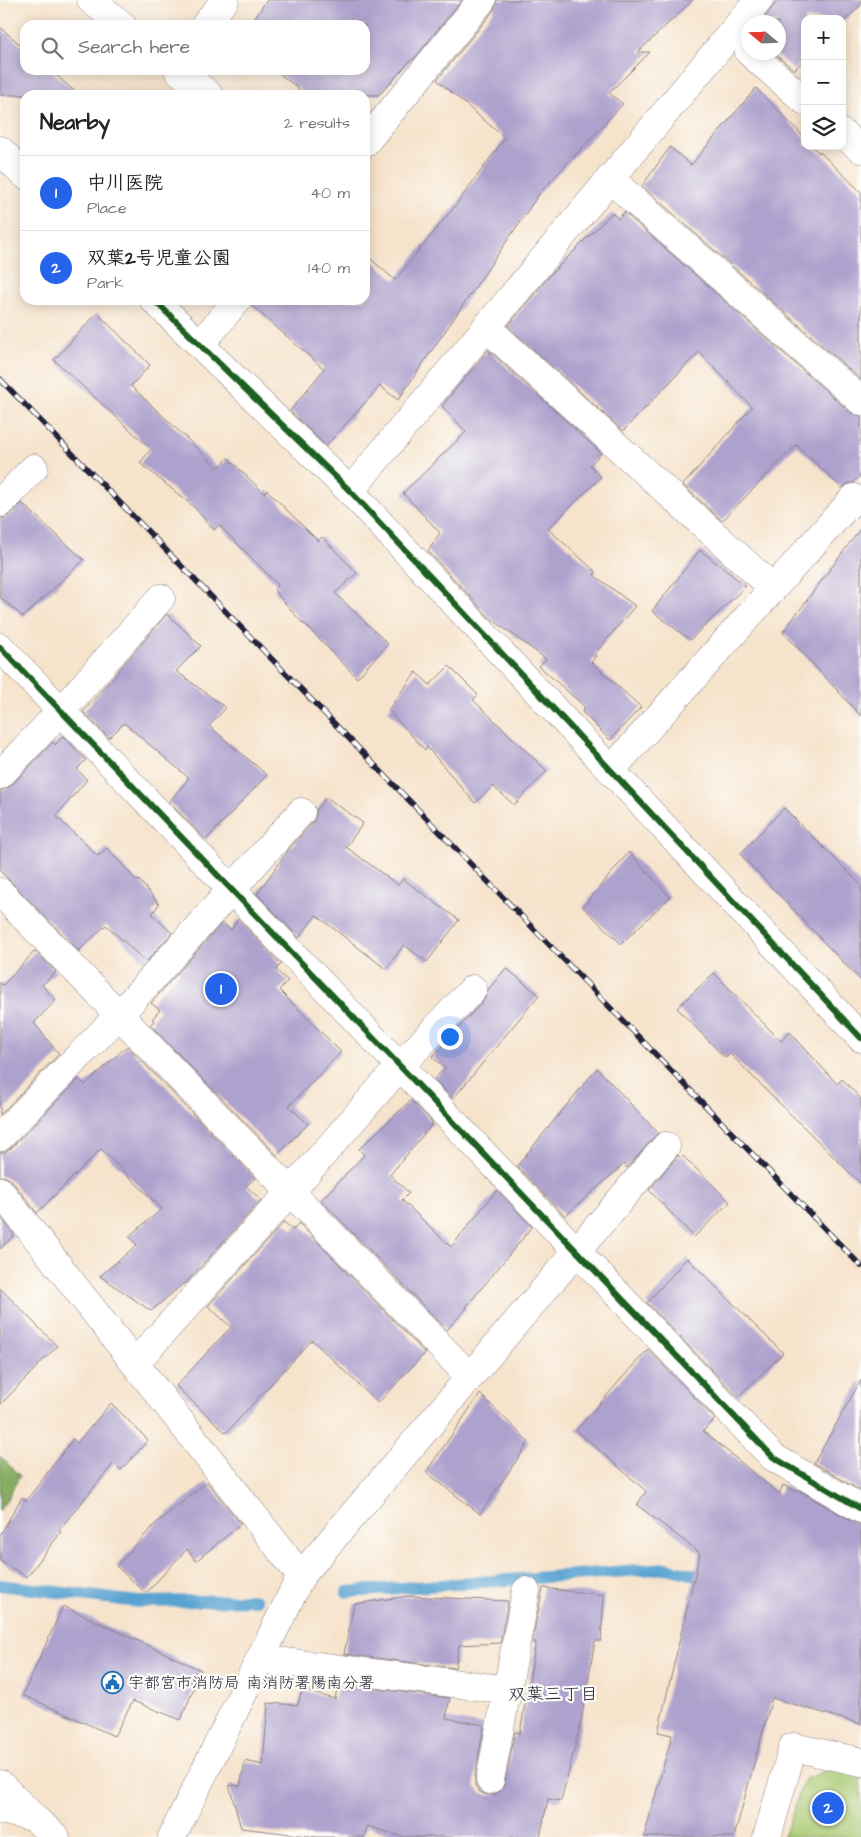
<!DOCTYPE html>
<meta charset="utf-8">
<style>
body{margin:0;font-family:"Architects Daughter","Klee One",sans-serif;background:#f2f2f2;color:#222}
.controls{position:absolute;right:15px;top:15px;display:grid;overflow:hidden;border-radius:10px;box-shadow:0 2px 12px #0003}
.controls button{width:45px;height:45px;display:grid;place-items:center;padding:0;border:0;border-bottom:1px solid #e0e0e0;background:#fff;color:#222;font:25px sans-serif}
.compass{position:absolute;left:741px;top:15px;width:45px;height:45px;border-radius:50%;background:#fff;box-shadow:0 2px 12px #0003;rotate:289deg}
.you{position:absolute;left:449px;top:1036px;width:18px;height:18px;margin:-12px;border:4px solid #fff;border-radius:50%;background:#1a73e8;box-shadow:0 0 0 8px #1a73e833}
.badge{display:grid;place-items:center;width:32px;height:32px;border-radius:50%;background:#2563eb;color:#fff;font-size:16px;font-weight:700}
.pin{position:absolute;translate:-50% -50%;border:2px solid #fff;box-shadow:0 1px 5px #0006}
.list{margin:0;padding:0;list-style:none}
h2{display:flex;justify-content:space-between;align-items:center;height:65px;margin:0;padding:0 20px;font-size:21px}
h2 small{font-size:16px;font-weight:400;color:#767676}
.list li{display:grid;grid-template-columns:32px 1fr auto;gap:15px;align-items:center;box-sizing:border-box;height:75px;padding:0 20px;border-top:1px solid #e0e0e0}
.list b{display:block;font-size:19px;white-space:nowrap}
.list p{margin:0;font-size:16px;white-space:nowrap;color:#767676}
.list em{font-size:16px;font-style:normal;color:#767676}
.icon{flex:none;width:28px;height:28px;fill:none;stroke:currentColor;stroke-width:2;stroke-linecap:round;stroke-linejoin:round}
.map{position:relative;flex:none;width:861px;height:1837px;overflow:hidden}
.search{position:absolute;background:#fff;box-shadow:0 2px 12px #0003;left:20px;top:20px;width:350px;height:55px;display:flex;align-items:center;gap:12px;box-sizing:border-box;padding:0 18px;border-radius:15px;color:#767676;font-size:19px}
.panel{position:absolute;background:#fff;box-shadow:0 2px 12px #0003;left:20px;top:90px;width:350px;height:215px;border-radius:15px}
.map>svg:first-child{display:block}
.green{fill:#a9c971;stroke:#667656}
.forest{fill:#86ad63;stroke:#54684f}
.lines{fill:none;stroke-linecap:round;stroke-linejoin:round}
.stream{stroke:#59a3d1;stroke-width:12}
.building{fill:#ada1cd}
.minor-casing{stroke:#8c8284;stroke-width:29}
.tertiary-casing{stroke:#8c8284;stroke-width:29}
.minor{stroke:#fff;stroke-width:28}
.tertiary{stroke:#fff;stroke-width:28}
.rail-casing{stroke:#22223b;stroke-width:5.5}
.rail{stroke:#fdfcf7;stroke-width:4;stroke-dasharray:11;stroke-linecap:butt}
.cycleway-casing{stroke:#fdfcf7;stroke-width:9}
.cycleway{stroke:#1b5e20;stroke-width:6}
.labels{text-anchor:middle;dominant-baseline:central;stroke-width:4.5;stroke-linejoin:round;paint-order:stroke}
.poi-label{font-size:16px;fill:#22223b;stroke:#fdfcf7;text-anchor:start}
.neighbourhood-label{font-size:18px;fill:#22223b;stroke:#fdfcf7}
</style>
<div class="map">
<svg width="861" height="1837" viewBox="0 0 861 1837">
<rect width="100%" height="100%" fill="#fdfcf7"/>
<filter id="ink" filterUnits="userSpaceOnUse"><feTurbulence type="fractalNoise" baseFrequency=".02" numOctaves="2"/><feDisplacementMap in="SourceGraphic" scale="10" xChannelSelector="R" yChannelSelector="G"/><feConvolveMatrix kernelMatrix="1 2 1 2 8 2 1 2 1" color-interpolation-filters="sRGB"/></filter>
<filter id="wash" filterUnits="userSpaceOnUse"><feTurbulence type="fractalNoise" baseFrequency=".0096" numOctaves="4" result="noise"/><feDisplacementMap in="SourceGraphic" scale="20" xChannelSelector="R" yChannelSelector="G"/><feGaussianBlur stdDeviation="1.12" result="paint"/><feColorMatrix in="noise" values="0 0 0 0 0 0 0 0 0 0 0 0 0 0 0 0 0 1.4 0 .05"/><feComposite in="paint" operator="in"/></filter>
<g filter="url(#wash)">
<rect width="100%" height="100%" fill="#f6e3cc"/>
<polygon class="green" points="831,1769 861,1776 861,1837 784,1837 804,1779"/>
<polygon class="forest" points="0,1456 20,1476 0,1511"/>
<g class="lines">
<g class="stream">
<polyline points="0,1585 138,1602 256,1600"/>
<polyline points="347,1592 667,1568 710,1579"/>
</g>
</g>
<g id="blocks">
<g class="building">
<polygon points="267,0 462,0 413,60 412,59 379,95 306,95 275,70 365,70 365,25 250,25"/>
<polygon points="497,0 693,0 638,52 650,52 609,93 623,104 539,194 398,400 380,386 326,446 290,411 324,369 251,305 252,300 365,300 365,254 395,280 455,206 505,138 437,80 494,10"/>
<polygon points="778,0 861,0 861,5 842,23 842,19 805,19 805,59 794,70 773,52 778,52 778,22 761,22"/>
<polygon points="0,27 25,49 25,70 50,70 79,95 0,95"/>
<polygon points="756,88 805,138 805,146 812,146 819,153 820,152 861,192 861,380 642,186 670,147 691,165"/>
<polygon points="624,212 851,413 861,416 861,475 853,483 849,483 842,488 796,445 722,521 683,485 752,407 699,352 623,431 508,326 550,275 612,213 619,219"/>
<polygon points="97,313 150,365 131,386 218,468 228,458 264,493 267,490 318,541 322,537 357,573 335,593 388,644 357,678 304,623 303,624 274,590 278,585 219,525 214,530 194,507 140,463 151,449 54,360"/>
<polygon points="488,350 601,453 590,465 601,477 548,529 596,572 594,575 635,606 594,655 596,656 591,662 641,707 610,740 582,712 585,707 539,666 546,659 489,617 428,551 440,533 403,493 466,432 442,406"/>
<polygon points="22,503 84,560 23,617 0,597 0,518 5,518 11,514"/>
<polygon points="861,528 861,716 783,632"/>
<polygon points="700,550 746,586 690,640 652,611"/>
<polygon points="167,614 201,646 176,671 226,708 209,726 267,775 206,840 169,802 189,778 124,723 109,738 83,712"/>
<polygon points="449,666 478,695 473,700 547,771 514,805 493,786 475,803 427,747 425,750 388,710 416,672 430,685"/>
<polygon points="63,736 86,760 77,769 87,780 56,816 98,856 107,848 137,881 139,880 159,904 152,914 172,933 146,962 106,925 79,951 0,871 0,791 11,786 53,742 55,745"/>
<polygon points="326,797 363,823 346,847 398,885 403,879 459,920 427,962 404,945 386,969 316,915 299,938 257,894 289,849 313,822 316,816 316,811"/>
<polygon points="784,808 861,885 861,981 740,854"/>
<polygon points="629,852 670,897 621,944 583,907"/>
<polygon points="238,919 281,964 276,970 288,981 279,990 341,1052 289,1106 308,1124 277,1155 150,1025 154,1021 152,1019 160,1010 151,1003 222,923 231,930"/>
<polygon points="35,951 56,972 42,985 56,1000 34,1023 59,1054 0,1115 0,982 3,985"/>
<polygon points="506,968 539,995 453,1099 434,1079 445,1068 432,1057 484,1000 488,990"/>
<polygon points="714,973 781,1041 790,1032 837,1084 842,1079 861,1099 861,1184 730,1054 725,1058 677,1008"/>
<polygon points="127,1046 255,1178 246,1186 261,1200 185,1284 184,1283 151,1311 100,1276 137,1245 129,1236 162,1209 101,1149 37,1213 12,1181 6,1177 0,1176 0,1152 5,1152 11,1148 79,1079 85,1085"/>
<polygon points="597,1068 658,1133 627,1168 624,1164 565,1216 517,1166"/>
<polygon points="411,1100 433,1123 390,1175 409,1193 402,1200 451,1247 497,1190 532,1227 466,1307 467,1308 447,1330 321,1200 364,1155 359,1149"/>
<polygon points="678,1155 681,1158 683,1156 730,1202 694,1237 649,1190"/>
<polygon points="0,1216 14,1235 0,1249"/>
<polygon points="284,1222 293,1230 299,1223 425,1353 378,1403 312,1340 226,1433 176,1386 231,1327 208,1306"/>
<polygon points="687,1258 783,1353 738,1397 647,1303"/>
<polygon points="0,1288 57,1346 0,1405"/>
<polygon points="648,1349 715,1419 703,1431 779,1494 783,1485 797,1492 798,1490 853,1522 861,1525 861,1724 772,1698 734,1837 644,1837 672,1735 658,1732 700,1553 637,1505 646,1491 576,1430"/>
<polygon points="861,1380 861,1491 814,1463"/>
<polygon points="480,1394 529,1442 480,1514 426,1472"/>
<polygon points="111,1403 148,1440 121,1470 114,1463 59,1530 61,1532 27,1577 0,1561 0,1535 22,1497 26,1501 73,1439 77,1443"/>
<polygon points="207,1482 241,1524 196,1561 187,1549 146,1593 116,1566 155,1524"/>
<polygon points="543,1588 604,1595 601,1641 595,1641 580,1727 561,1801 548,1799 540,1837 403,1837 367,1826 364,1837 317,1837 241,1828 229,1785 240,1786 245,1761 263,1765 268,1703 298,1705 302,1690 335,1699 338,1684 450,1698 446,1718 484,1725 475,1777 475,1786 480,1792 487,1795 495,1795 501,1791 505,1783 515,1732 520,1733 536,1642 532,1642"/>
<polygon points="408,1596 508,1601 500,1643 459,1645 455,1668 344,1654 354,1604"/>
<polygon points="63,1606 201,1670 181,1720 133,1701 114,1736 23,1695"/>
</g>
</g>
</g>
<g filter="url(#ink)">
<use href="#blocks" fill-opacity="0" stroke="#8c8284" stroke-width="1"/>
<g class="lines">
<defs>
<g id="minor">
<polyline points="91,0 122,25"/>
<polyline points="205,25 225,0"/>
<polyline points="749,52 805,101"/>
<polyline points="178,70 209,95"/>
<polyline points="842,133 861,149"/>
<polyline points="365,143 482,0"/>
<polyline points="610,179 861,401"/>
<polyline points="486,327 773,588"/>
<polyline points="200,345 237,300"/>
<polyline points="350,491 759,0"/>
<polyline points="0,503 34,468"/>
<polyline points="0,647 773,1457 861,1509"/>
<polyline points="611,770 854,498"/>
<polyline points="0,775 61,711 161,598"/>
<polyline points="0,892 470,1377"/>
<polyline points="0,1137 119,1015 301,812"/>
<polyline points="0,1191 301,1576"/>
<polyline points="135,1363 290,1192 400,1066 473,989"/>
<polyline points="260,1659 508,1690"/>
<polyline points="490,1780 526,1591"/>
<polyline points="0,1810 33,1817"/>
<polyline points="172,1837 301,1576 666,1146"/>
<polyline points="767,1837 793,1747 861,1762"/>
</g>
<g id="tertiary">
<polyline points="0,150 25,175"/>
<polyline points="154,300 350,491 861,1038"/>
<polyline points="0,1784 33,1817 56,1837"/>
</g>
</defs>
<use href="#minor" class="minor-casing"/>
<use href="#tertiary" class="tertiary-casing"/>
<use href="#minor" class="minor"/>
<use href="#tertiary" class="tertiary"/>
<defs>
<polyline id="rail" points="0,379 861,1266"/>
</defs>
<use href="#rail" class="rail-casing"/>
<use href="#rail" class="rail"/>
<defs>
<g id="cycleway">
<polyline points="154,300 350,491 861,1038"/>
<polyline points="0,647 773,1457 861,1509"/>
</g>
</defs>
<use href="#cycleway" class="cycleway-casing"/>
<use href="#cycleway" class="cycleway"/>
</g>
</g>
<defs>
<symbol id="civic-ring" viewBox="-11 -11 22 22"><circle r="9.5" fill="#fdfcf7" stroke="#1f6fb2" stroke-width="1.5"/><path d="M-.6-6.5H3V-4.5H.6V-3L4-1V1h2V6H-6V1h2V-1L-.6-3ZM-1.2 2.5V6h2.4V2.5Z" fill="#1f6fb2"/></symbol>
</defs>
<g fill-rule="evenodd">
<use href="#civic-ring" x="100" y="1670" width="25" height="25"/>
</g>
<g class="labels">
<g class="poi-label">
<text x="128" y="1683">宇都宮市消防局 南消防署陽南分署</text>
</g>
<g class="neighbourhood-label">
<text x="553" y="1694">双葉三丁目</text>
</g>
</g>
</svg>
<div class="controls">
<button>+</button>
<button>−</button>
<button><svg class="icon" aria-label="layers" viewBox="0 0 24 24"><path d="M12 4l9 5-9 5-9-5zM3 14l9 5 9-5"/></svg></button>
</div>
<svg class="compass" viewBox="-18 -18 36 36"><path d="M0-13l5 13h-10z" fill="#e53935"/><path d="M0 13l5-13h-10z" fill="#767676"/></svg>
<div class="you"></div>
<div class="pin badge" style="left:221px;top:989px">1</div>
<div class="pin badge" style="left:828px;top:1808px">2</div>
<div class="search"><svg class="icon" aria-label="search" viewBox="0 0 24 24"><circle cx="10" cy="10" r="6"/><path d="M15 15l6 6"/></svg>Search here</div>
<section class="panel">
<h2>Nearby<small>2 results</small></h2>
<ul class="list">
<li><span class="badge">1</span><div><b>中川医院</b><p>Place</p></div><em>40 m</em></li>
<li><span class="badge">2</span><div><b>双葉2号児童公園</b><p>Park</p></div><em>140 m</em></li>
</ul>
</section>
</div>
